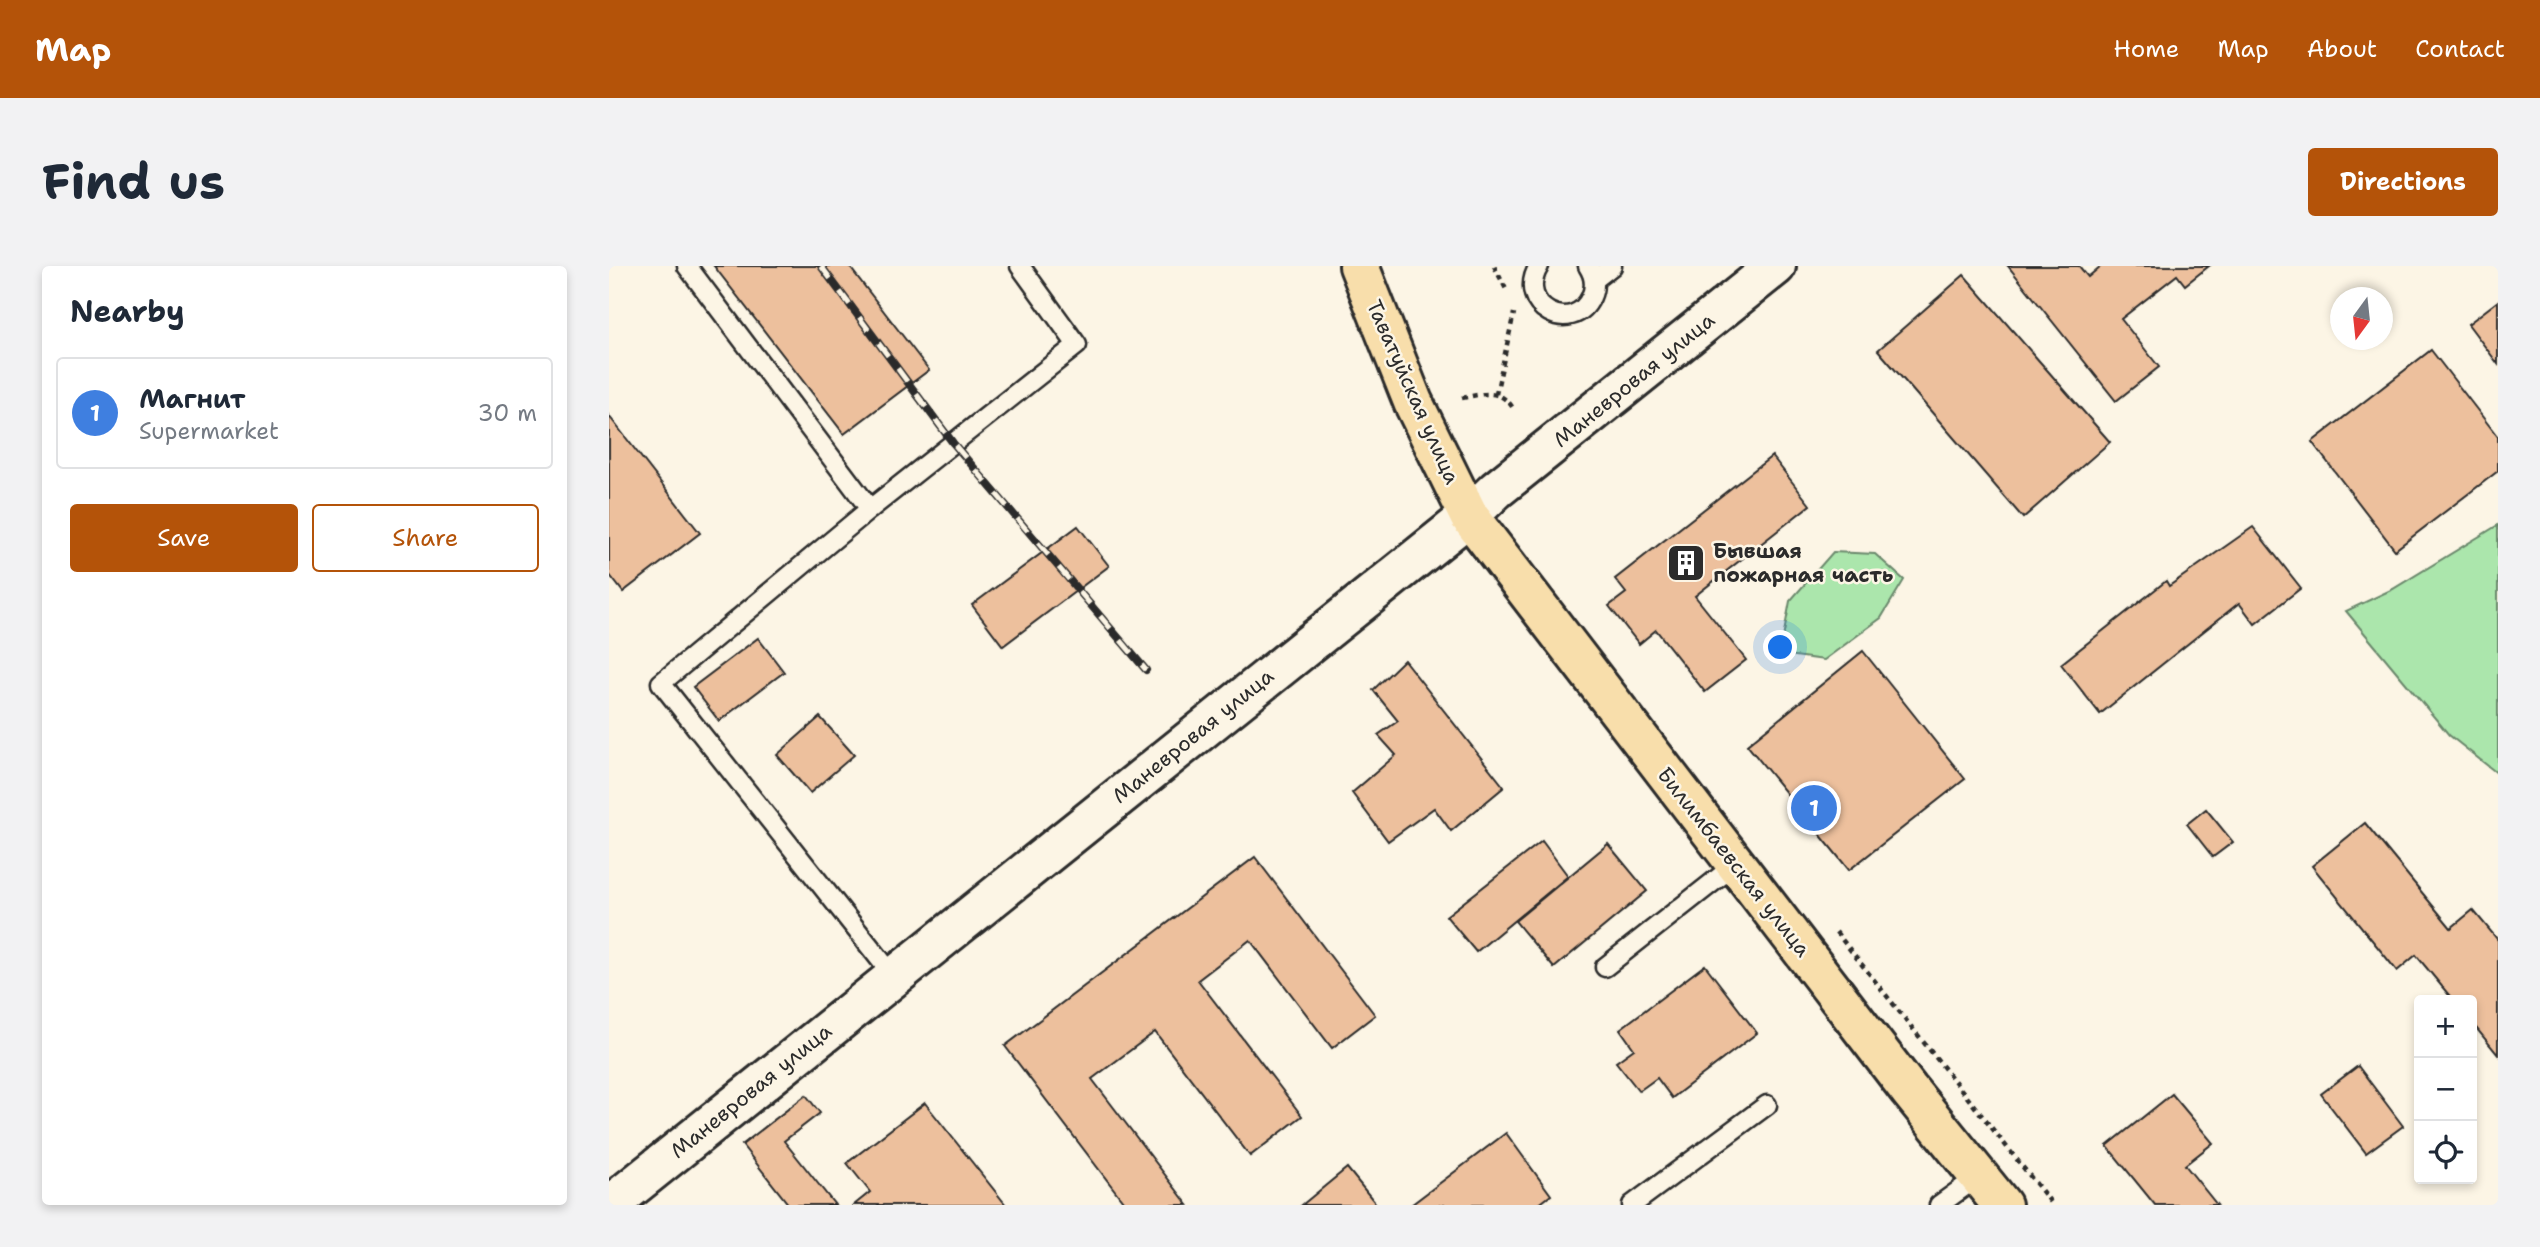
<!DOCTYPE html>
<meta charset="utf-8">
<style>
body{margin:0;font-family:"Shantell Sans",sans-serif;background:#f2f2f3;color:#1f2937}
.controls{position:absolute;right:21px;bottom:21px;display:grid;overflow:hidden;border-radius:7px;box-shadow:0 4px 10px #0003}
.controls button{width:63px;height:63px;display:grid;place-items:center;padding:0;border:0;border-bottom:2px solid #e0e1e3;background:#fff;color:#1f2937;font:35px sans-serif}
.compass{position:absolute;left:1721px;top:21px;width:63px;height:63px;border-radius:50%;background:#fff;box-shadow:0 4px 10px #0003;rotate:195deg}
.you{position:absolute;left:1172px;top:382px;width:24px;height:24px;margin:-18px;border:5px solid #fff;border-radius:50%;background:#1a73e8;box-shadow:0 0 0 10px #1a73e833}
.badge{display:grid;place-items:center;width:46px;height:46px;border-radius:50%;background:#b45309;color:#fff;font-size:23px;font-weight:700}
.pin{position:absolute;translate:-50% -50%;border:4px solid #fff;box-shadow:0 2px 7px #0006}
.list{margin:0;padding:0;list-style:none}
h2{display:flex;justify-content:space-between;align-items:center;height:91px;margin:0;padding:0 28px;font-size:30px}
h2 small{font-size:23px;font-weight:400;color:#747a83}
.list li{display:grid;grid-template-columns:46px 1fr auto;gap:21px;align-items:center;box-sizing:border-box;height:112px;margin:0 14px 14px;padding:0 14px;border:2px solid #e0e1e3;border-radius:7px}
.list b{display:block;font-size:26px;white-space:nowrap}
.list p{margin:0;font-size:23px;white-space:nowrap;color:#747a83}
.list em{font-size:23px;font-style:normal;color:#747a83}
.actions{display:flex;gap:14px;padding:21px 28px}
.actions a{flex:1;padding:16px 0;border:2px solid #b45309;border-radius:7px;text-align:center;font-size:24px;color:#b45309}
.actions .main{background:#b45309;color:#fff}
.icon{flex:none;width:38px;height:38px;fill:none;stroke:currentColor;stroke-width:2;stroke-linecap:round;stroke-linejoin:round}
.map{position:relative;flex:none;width:1889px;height:939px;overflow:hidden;border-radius:7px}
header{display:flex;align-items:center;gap:42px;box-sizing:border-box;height:98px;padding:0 35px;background:#b45309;color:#fff}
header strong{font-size:33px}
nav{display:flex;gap:38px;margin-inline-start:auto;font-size:24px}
.intro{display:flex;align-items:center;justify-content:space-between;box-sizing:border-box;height:168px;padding:0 42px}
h1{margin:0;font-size:49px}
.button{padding:18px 32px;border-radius:7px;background:#b45309;color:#fff;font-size:24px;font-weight:700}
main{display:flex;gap:42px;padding:0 42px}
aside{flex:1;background:#fff;border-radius:7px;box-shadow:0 4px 10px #0003}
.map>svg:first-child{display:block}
.green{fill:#abe6ac;stroke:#6b886c;stroke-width:2}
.building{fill:#edc09d;stroke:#2b2b2b;stroke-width:2}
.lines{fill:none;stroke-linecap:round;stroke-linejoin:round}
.lane-casing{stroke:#2b2b2b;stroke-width:23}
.secondary-casing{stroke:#2b2b2b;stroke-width:44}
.primary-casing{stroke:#2b2b2b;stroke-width:44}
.path{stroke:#2b2b2b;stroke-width:4.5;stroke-dasharray:5 5;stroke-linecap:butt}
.lane{stroke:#fcf5e5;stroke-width:18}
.secondary{stroke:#fcf5e5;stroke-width:38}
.primary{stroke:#f8deab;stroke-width:38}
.rail-casing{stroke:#2b2b2b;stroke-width:8}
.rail{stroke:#fcf5e5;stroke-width:5;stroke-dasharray:16;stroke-linecap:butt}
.labels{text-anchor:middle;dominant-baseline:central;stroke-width:5;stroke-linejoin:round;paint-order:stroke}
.street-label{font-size:21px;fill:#2b2b2b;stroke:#fcf5e5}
.poi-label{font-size:21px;font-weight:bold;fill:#2b2b2b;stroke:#fcf5e5;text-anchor:start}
</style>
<header>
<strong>Map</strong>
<nav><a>Home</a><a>Map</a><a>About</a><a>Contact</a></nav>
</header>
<div class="intro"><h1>Find us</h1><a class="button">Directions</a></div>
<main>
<aside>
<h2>Nearby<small></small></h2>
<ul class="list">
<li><span class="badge" style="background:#3f7fe0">1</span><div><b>Магнит</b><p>Supermarket</p></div><em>30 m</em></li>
</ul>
<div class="actions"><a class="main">Save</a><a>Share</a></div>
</aside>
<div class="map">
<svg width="1889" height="939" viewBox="0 0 1889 939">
<rect width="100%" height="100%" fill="#fcf5e5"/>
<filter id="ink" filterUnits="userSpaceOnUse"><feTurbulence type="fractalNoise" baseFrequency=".0143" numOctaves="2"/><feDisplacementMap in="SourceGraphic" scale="14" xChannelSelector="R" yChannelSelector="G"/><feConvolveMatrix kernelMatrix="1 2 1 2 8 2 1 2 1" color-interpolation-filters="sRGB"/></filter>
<g filter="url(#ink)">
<g class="green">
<polygon points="1889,259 1889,508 1840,469 1737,345 1784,323"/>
<polygon points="1224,286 1266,288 1295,314 1272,352 1215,394 1171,388 1181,335"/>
</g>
<g class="building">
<polygon points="105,0 240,0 320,104 235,168"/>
<polygon points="1399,0 1470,0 1479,11 1492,0 1600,0 1576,19 1568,9 1512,53 1550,101 1507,135"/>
<polygon points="1355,9 1501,176 1414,252 1269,84"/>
<polygon points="1889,35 1889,98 1859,58"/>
<polygon points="1822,84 1889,171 1889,205 1786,284 1703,176"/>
<polygon points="0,150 91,267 14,326 0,308"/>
<polygon points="1163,190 1201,239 1086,330 1137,394 1096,426 1047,364 1030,378 1000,340 1017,327 1006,313"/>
<polygon points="469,260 500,300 394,380 363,339"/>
<polygon points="1644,261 1692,322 1646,358 1630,337 1491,448 1452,398 1557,315 1560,320"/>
<polygon points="149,372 175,406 110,455 84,421"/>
<polygon points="1254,385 1356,513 1240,604 1138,479"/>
<polygon points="795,394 895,521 842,565 825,542 779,575 743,527 787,489 769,469 789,455 764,424"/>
<polygon points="211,451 245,489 201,527 168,489"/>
<polygon points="1597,543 1624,576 1604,591 1578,558"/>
<polygon points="1756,557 1842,662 1864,644 1889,674 1889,789 1863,757 1863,734 1844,734 1807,689 1788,705 1703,600"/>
<polygon points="933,575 959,610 867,686 837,650"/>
<polygon points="999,578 1038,625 945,702 906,655"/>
<polygon points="646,591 766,749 723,782 641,674 589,714 693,850 641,890 546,766 483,813 579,939 517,939 396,780"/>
<polygon points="1096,699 1148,767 1063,832 1048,812 1030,825 1007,796 1025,783 1011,763"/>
<polygon points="1749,800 1794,860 1757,887 1712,828"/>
<polygon points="1563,828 1604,877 1576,899 1608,939 1546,939 1498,880"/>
<polygon points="197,829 211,847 175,875 226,939 180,939 133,879"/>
<polygon points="316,837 397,939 245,939 261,926 238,897"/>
<polygon points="897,867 942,929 929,939 802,939"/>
<polygon points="738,902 768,939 693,939"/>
</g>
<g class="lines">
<defs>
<g id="lane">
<polyline points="78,0 261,243"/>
<path d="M930,0C905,41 964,71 982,31C987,20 985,9 979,0"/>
<polyline points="985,14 1003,0"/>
<polyline points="996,701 1127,598"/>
<polyline points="285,711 52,417 261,243 468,79 411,0"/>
<polyline points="1023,939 1158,839"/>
<polyline points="1330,939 1370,910"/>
</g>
<polyline id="secondary" points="1,939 860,250 887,224 1167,0"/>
<polyline id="primary" points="750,0 804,136 860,250 1300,824 1393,939"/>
</defs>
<use href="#lane" class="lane-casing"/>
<use href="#secondary" class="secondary-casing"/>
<use href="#primary" class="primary-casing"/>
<g class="path">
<polyline points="885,0 898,25"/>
<polyline points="887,128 905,47"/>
<path d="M853,132C873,128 891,122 904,142"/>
<polyline points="1227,666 1444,939"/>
</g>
<use href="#lane" class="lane"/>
<use href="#secondary" class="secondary"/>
<use href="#primary" class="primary"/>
<defs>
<polyline id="rail" points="212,0 344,177 537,404"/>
</defs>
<use href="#rail" class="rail-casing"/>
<use href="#rail" class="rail"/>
</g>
</g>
<defs>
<symbol id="building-square" viewBox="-11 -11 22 22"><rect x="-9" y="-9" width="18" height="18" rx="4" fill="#2b2b2b" stroke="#fcf5e5"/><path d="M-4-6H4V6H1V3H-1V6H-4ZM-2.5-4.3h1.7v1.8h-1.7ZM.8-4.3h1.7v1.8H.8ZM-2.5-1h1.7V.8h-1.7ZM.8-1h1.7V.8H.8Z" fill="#fff"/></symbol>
</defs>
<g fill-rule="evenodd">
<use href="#building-square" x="1055" y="275" width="44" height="44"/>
</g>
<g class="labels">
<g class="street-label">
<text transform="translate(1025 114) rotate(-39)">Маневровая улица</text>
<text transform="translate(804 126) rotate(66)">Таватуйская улица</text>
<text transform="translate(584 470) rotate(-39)">Маневровая улица</text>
<text transform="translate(1125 596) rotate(52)">Билимбаевская улица</text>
<text transform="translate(142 825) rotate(-39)">Маневровая улица</text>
</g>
<g class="poi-label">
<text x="1104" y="285">Бывшая<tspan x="1104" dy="24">пожарная часть</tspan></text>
</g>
</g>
</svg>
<div class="controls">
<button>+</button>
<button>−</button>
<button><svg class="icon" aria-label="locate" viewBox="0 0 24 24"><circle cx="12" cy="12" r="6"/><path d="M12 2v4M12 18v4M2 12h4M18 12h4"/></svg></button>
</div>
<svg class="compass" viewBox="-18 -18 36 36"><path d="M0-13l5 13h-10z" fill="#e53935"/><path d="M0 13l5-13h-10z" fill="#747a83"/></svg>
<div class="you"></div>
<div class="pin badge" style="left:1205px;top:542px;background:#3f7fe0">1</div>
</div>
</main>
